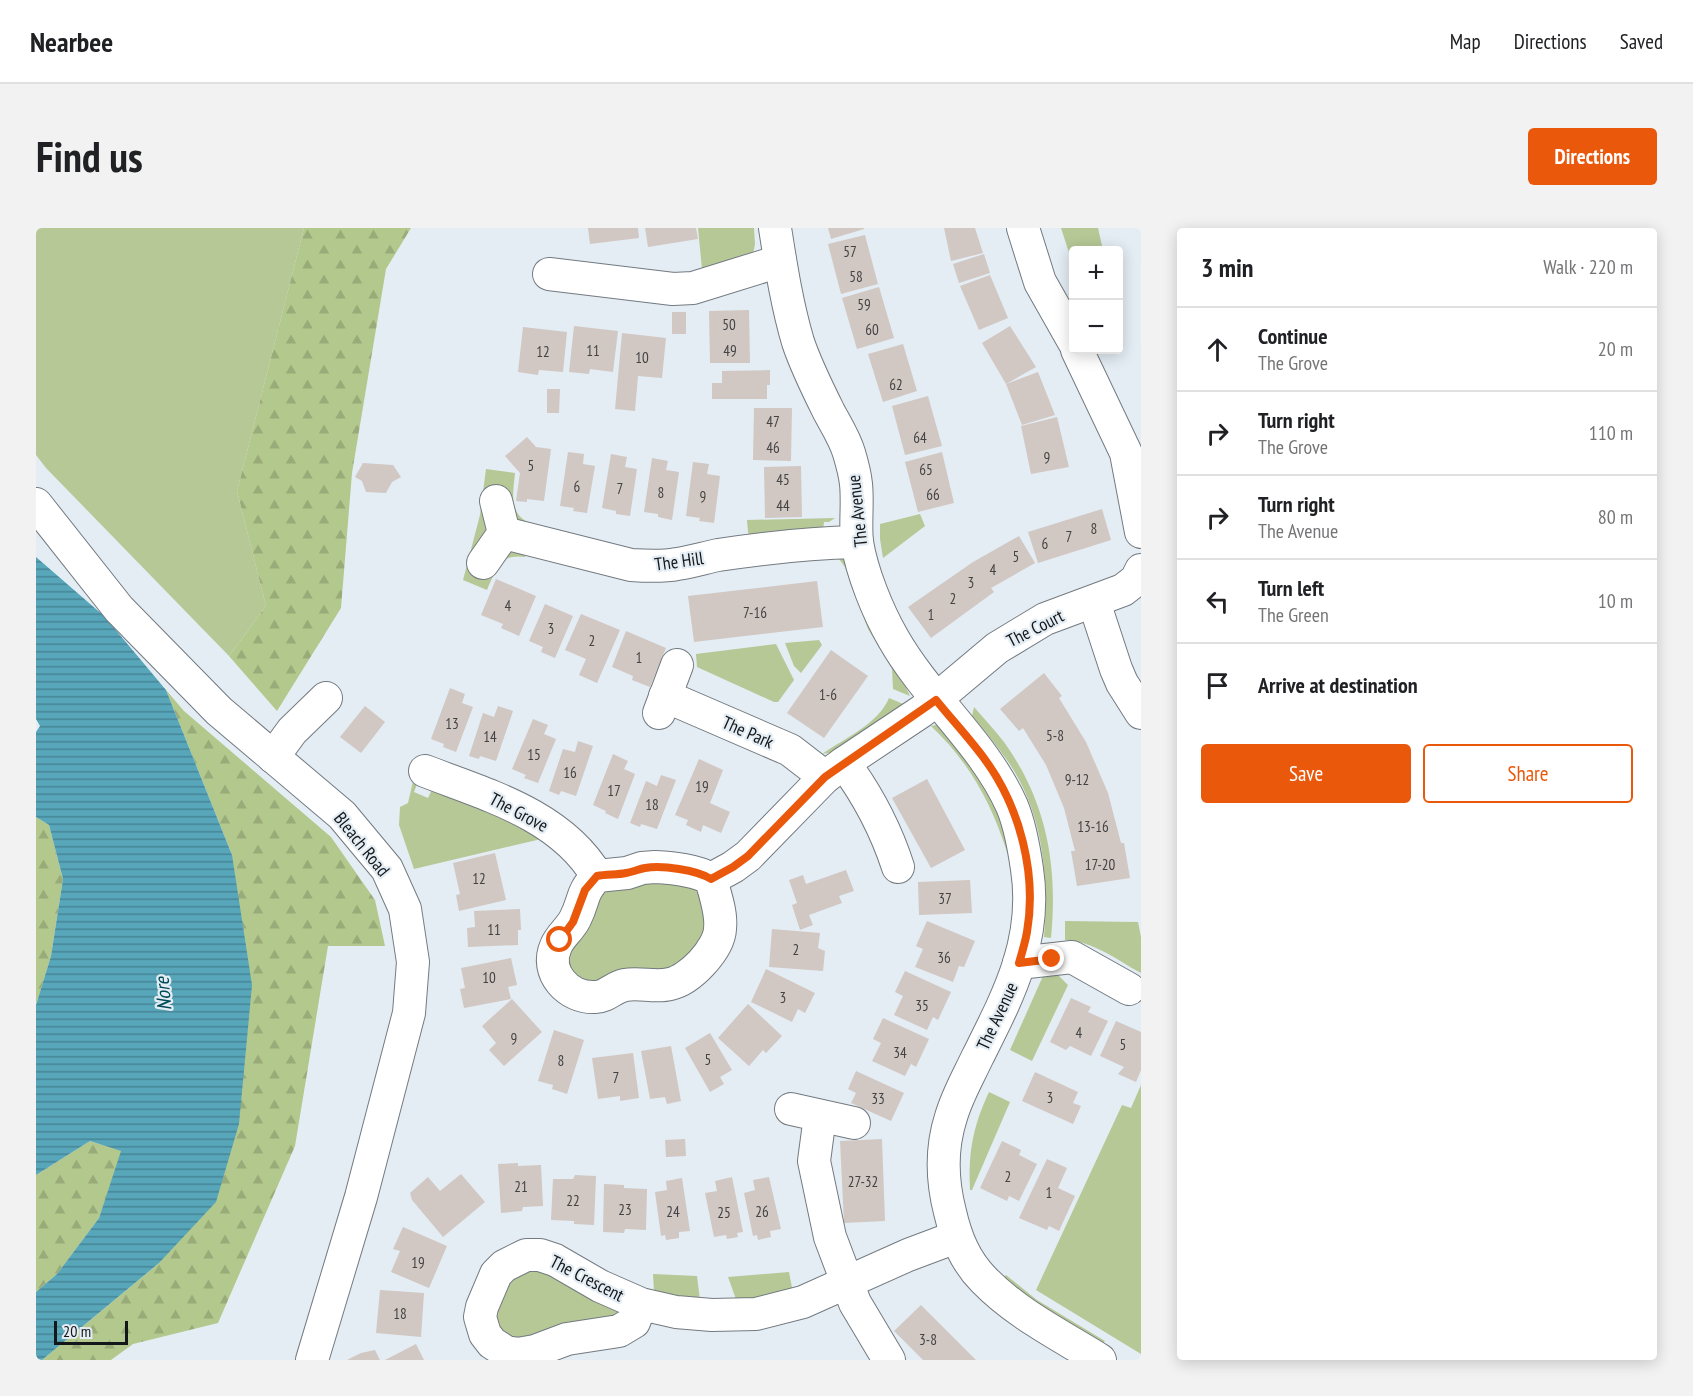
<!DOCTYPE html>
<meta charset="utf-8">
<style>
body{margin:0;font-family:"PT Sans Narrow",sans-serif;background:#f2f2f2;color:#202124}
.controls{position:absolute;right:18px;top:18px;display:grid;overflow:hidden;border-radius:6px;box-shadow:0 3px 15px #0003}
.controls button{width:54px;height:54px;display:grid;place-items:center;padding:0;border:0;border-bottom:2px solid #e0e0e0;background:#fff;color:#202124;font:30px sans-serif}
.scale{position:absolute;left:18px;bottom:15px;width:74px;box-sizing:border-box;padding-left:6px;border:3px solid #141719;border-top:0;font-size:16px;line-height:21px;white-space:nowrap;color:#141719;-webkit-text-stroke:4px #e4edf4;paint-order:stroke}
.stop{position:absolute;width:18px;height:18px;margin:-14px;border:4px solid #ea580c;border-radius:50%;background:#fff}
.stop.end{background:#ea580c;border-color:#fff;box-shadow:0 2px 6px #0008}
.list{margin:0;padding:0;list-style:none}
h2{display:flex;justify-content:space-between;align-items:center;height:78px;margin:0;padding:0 24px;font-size:26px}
h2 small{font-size:20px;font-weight:400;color:#757577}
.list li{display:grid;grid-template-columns:39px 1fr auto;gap:18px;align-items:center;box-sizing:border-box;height:84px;padding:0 24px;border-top:2px solid #e0e0e0}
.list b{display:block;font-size:22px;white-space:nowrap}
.list p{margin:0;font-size:20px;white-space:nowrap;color:#757577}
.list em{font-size:20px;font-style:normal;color:#757577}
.actions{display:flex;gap:12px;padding:18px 24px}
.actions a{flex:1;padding:14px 0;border:2px solid #ea580c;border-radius:6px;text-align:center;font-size:21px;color:#ea580c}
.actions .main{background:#ea580c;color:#fff}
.icon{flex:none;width:33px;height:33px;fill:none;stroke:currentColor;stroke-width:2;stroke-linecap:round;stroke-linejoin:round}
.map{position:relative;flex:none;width:1105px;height:1132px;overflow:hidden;border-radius:6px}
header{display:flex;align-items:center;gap:36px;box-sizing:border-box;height:84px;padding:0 30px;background:#fff;border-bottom:2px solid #e0e0e0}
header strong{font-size:28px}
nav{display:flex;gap:33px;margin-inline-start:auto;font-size:21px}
.intro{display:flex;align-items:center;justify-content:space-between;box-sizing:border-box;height:144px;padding:0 36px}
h1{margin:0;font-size:42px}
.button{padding:15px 27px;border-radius:6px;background:#ea580c;color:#fff;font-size:21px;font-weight:700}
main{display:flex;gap:36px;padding:0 36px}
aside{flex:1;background:#fff;border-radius:6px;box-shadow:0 3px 15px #0003}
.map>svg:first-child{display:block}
.grass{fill:#b6c896}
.forest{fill:url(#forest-firs)}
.water{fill:url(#water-rules)}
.building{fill:#d1c7c3}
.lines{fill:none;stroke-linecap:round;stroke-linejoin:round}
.minor-casing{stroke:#737a80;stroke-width:34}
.minor{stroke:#fff;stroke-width:32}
.route{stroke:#ea580c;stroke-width:8}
.labels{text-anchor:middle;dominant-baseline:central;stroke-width:4.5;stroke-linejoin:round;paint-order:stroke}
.number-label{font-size:15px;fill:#434344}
.street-label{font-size:18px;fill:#141719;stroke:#e4edf4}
.water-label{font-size:20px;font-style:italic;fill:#004a58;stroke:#e4edf4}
</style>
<header>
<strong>Nearbee</strong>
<nav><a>Map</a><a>Directions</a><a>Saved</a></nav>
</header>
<div class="intro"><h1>Find us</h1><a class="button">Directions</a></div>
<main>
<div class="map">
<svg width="1105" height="1132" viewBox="0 0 1105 1132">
<defs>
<pattern id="forest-firs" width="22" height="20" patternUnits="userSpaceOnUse" patternTransform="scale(1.5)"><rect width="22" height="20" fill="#b3c88c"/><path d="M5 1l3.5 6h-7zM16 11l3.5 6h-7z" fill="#99ab78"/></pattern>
<pattern id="water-rules" width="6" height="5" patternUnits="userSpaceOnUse" patternTransform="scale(1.5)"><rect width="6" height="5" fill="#57a6ba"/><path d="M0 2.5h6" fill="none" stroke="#478696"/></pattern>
</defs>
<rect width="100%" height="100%" fill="#e4edf4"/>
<g class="grass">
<polygon points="0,0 268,0 201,263 230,378 193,428 10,240 0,227"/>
<polygon points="662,0 718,0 719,16 717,26 682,46 677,37 666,41"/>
<polygon points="1025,0 1062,0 1067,22 1038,22 1037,37"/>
<path d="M450,241L479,245C477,266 472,287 496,296L482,293L476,284L467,328L475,324L490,325L489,329C464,325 460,342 451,362L427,352L444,287Z"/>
<polygon points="884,286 889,298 847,330 844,311 844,296"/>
<polygon points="799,290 793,294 788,294 787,303 715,312 712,304 711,292"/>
<polygon points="800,327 811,332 874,468 857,461 856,441 832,401 809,339"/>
<polygon points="783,412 786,417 765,445 758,438 749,415"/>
<polygon points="740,416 758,452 742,474 738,474 661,439 660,426"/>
<path d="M853,470L872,478L798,524L786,526C809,510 842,496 853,470Z"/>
<path d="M938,479C948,491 959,502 968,514C1011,574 1022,638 1015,710L1008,709C1013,647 1007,580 968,528C958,514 947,501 936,488Z"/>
<path d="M900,497L913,506L960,573L976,623L971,624C955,574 933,534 895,498Z"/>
<polygon points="378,549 383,551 378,564 392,570 398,557 508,607 501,612 378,641 363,597 364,579 372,575"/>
<polygon points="612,650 659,657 667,670 672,700 657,725 631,744 559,758 543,753 532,738 532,726 560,665"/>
<path d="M1029,693L1102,694L1105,709V745C1081,732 1057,713 1029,712Z"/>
<polygon points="1021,746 1032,757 996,833 974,822 1007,748"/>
<polygon points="1105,857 1105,1126 1000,1062 1086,877 1095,880"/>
<path d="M953,864L974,874L936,962H934C932,924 937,898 953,864Z"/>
<polygon points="491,1035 588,1081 587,1088 490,1113 466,1108 456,1079 471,1045"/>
<polygon points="753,1044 757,1065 701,1074 692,1049"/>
<polygon points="617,1046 661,1048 664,1072 618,1064"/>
<polygon points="970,1047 1001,1072 1069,1113 1065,1118 965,1052"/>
</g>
<g class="forest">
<polygon points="268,0 375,0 350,41 316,245 305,380 241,483 193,428 230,378 201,263"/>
<polygon points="130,462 148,483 295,609 339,672 349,718 292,718 259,918 182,1095 97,1116 75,1132 6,1132 123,1035 196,627"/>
<polygon points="0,589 13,597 27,651 15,728 0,777"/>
<polygon points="54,913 86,923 63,990 21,1046 0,1064 0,947"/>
</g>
<polygon class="water" points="0,329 68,388 130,462 196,627 216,757 203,896 180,974 123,1035 6,1132 0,1132 0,1064 21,1046 63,990 85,923 54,913 0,947 0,777 15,728 27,651 13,597 0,589 0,504 4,498 0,491"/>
<g class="building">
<polygon points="552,0 602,0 603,10 554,16"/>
<polygon points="609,0 660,0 662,11 612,19"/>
<polygon points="792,0 828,0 828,1 795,11"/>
<polygon points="908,0 939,0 947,25 915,33"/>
<polygon points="829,7 842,56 805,66 792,16"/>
<polygon points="948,26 954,45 923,55 917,36"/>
<polygon points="954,47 972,90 943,102 924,58"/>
<polygon points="843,59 858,110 821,121 806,70"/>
<polygon points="713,82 714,135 674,135 673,83"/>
<rect x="636" y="84" width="14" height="22"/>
<polygon points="538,98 582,103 577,144 554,141 553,146 533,144"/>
<polygon points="974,98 1000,139 970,156 1002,144 1019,187 986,197 970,156 946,115"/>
<polygon points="487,99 531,104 527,144 503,142 502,147 482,144"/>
<polygon points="586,105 630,110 626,150 602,148 599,183 579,181"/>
<polygon points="867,116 881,163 847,174 832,126"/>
<polygon points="734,142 734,157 731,157 731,171 676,171 676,155 686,155 686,143"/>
<polygon points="511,161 524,161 523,185 511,185"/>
<polygon points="892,168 906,218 869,227 856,178"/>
<polygon points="718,180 756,180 755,233 717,232"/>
<polygon points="1021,189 1033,239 995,246 985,198"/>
<polygon points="491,209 500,219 515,221 508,273 491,271 491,274 480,273 484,245 469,228"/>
<polygon points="532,224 548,226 547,236 559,238 551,285 537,283 538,280 524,278"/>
<polygon points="906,224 918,275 882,284 869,234"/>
<polygon points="575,226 591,229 589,239 601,241 594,288 580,286 580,283 566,280"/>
<polygon points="616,230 632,233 630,242 643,244 636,292 622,289 622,286 608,284"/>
<polygon points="657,234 673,236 671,246 684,248 678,295 663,293 664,290 650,288"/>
<polygon points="327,235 357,237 365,249 356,254 350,265 330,264 326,253 319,249"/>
<polygon points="765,238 766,289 729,290 728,239"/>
<polygon points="1066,281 1075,312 1002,335 992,304"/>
<polygon points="983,308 999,335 955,360 958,364 895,410 872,379 937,334"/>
<polygon points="460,351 500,368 483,408 465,400 467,396 445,387"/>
<polygon points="781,353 787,399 658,414 652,368"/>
<polygon points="509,376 537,388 519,430 505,424 507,419 493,413"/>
<polygon points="545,386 584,402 561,455 543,447 550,431 529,422"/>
<polygon points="590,403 630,420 614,459 596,452 597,448 576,439"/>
<polygon points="795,422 832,448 788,510 751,485"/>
<polygon points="1008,445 1026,468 1023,470 1050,514 1072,565 1085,615 1088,615 1094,650 1041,658 1035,623 1039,623 1028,580 1010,537 987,500 983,503 964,481"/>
<polygon points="414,460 429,466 426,475 437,479 420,524 407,519 408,516 395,511"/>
<polygon points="329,478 349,494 325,525 304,509"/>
<polygon points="462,478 477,483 460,533 444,528 443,531 433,528 447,485 458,489"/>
<polygon points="497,491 512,497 508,506 520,511 502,555 488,550 490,547 476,541"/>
<polygon points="542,513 557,518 540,568 525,563 523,567 513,563 527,521 539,524"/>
<polygon points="577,526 592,533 588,541 599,546 582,591 569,585 570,583 557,577"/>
<polygon points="663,531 687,542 674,575 694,584 685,605 667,597 665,604 650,597 652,592 639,587"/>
<polygon points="625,547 640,552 621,601 605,596 604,599 594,595 610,553 621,558"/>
<polygon points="891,551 929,622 895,640 856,570"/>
<polygon points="459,625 470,672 423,683 420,667 424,666 417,635"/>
<polygon points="810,642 818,663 803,668 806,675 773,687 777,697 764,702 756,677 761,675 753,652 767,647 770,656"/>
<polygon points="934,652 936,685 883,687 882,654"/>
<polygon points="484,681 485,702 482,702 482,717 432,719 431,700 439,699 438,683"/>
<polygon points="891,693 939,713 928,739 923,738 917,754 879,739 887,721 880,718"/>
<polygon points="736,701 784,705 782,720 789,723 787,743 733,739"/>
<polygon points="475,730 481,757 472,759 475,771 428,780 424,761 429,760 425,740"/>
<polygon points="730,741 779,765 769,785 762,781 756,794 715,774"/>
<polygon points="869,743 915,764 902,792 897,789 891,802 858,787 867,768 859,764"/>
<polygon points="1035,770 1055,779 1052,784 1072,793 1055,828 1034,818 1030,822 1014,814"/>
<polygon points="476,771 506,804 468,838 453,822 460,815 446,798"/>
<polygon points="712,776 746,808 730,825 727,822 713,838 682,810"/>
<polygon points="847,790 893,811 880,839 875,836 869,848 836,833 845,815 837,811"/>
<polygon points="1080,793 1105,804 1105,842 1100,854 1082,846 1088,839 1064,828"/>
<polygon points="518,802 548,812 531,866 516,861 517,857 502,853"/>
<polygon points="674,805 696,842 684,849 688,856 674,864 649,820"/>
<polygon points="635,818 645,873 631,876 629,869 614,871 605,823"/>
<polygon points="597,825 603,870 584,873 584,868 562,871 556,830"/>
<polygon points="820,843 868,865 855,893 815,875 820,865 812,861"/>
<polygon points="999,844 1042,864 1037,875 1045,878 1037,896 986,873"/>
<polygon points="649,911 650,928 630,929 629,912"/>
<polygon points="846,911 849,993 808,995 804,913"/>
<polygon points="966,913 985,922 983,927 1001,936 983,973 973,968 971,973 944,960"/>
<polygon points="1011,931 1031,940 1022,960 1039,968 1023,1003 1013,998 1011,1002 983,990"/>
<polygon points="482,935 482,938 505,937 507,978 487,979 486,983 465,985 462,936"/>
<polygon points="425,946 449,974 407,1009 376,972 374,965 392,949 404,963"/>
<polygon points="539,947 560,948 558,997 538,996 538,993 515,992 517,951 537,951"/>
<polygon points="696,949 707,1004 701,1005 702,1009 691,1011 690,1007 678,1009 669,965 681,963 679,953"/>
<polygon points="733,949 745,1001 734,1003 735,1009 722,1012 721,1007 717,1008 708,965 719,962 717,952"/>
<polygon points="646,950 654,1003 643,1004 643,1010 630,1012 629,1007 625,1008 619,964 631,962 630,953"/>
<polygon points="568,956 588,957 588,960 611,961 610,1002 589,1001 588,1005 567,1004"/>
<polygon points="367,999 411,1018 393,1060 355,1044 364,1023 357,1021"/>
<polygon points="344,1062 388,1065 385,1109 340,1105"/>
<polygon points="885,1077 940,1132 887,1132 858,1103"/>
<polygon points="380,1116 388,1132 349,1132"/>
<polygon points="339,1122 344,1132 311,1132 325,1125"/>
</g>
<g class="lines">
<defs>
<g id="minor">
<path d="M739,0C745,38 751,77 762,114C770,138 782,162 793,184C800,197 809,211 813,225C816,235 819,246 820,256C822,275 819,295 821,314C826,345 842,384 857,410C891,470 948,515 976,578C984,597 988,620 991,641C1002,713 972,768 941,830C932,849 921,868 915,889C905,920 906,953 914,984C920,1010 929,1033 948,1052C981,1086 1024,1107 1064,1132"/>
<polyline points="987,0 1004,54 1038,114"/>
<polyline points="513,46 637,61 657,60 744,33"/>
<polyline points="1041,122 1090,225 1105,304"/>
<polyline points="0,276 83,381 183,483 306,587 351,641 369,681 377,734 373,785 325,969 276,1132"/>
<path d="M468,305L595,337C610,338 626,339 641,336C655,334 668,330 682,327C728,320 775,315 821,314"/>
<polyline points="447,335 468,305 460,273"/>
<polyline points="1058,374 1080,441 1086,455 1105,485"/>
<polyline points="629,468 754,522 789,549"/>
<polyline points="623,485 641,437"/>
<polyline points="237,529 256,503 290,470"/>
<path d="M808,535C831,566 850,602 862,639"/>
<path d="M389,543C451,567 525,587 561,648"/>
<path d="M619,639C637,640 660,642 675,651C679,667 686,685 684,701C683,721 654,752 634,756C619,760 604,754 589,757C578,759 570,769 560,769C532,771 508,744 520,718C524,708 534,701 539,691C549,672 544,666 561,648L591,645L606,640Z"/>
<polyline points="675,651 697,639 712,628 789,549 808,535 886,483 961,420 1009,391 1087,362 1100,352 1105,342"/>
<polyline points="983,735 1036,729 1093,761"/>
<polyline points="755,881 818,895"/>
<polyline points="784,888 778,933 794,1009 819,1075 853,1132"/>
<polyline points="605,1076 598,1094 583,1103 531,1111 499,1123 482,1126 470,1124 456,1115 449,1106 444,1089 446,1079 460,1046 468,1038 490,1027 504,1027 519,1032 564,1058 605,1076 640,1084 676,1087 720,1086 767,1074 872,1027 920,1009"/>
</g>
</defs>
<use href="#minor" class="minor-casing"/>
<use href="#minor" class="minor"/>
</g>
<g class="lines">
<path class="route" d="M524,712L537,694L549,662L561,648C571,646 581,647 590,645C597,644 603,641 609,640C626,637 661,642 675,651L697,639L712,628L789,549L900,472C916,492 935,512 950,533C984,580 1001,646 991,704C989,715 986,725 983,735L1016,731"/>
</g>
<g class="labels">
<g class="number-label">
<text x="814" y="23">57</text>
<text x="820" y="48">58</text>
<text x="828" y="76">59</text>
<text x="693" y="96">50</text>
<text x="836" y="101">60</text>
<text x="557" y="122">11</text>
<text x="694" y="122">49</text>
<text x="507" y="123">12</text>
<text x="606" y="129">10</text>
<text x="860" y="156">62</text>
<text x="737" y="193">47</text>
<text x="884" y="209">64</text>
<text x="737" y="219">46</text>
<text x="1011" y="229">9</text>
<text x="495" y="237">5</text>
<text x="890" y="241">65</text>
<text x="747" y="251">45</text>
<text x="541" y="258">6</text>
<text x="584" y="260">7</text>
<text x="625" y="264">8</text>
<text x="897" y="266">66</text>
<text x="667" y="268">9</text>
<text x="747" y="277">44</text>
<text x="1058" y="300">8</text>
<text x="1033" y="308">7</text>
<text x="1009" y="315">6</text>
<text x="980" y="328">5</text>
<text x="957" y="341">4</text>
<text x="935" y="354">3</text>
<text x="917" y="370">2</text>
<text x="472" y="377">4</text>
<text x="719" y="384">7-16</text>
<text x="895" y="386">1</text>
<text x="515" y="400">3</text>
<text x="556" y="412">2</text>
<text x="603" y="429">1</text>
<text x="792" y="466">1-6</text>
<text x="416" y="495">13</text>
<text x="1019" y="507">5-8</text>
<text x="454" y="508">14</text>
<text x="498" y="526">15</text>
<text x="534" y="544">16</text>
<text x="1041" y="551">9-12</text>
<text x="666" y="558">19</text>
<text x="578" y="562">17</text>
<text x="616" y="576">18</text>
<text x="1057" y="598">13-16</text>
<text x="1064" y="636">17-20</text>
<text x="443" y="650">12</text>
<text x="909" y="670">37</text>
<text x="458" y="701">11</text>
<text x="760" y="721">2</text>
<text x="908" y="729">36</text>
<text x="453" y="749">10</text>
<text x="747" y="769">3</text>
<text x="886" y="777">35</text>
<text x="1043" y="804">4</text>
<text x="478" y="810">9</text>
<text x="1087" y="816">5</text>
<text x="864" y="824">34</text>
<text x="672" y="831">5</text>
<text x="525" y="832">8</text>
<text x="580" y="849">7</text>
<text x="1014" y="869">3</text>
<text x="842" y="870">33</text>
<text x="972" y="948">2</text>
<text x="827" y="953">27-32</text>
<text x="485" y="958">21</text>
<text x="1013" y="964">1</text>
<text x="537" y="972">22</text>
<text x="589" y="981">23</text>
<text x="637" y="983">24</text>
<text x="726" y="983">26</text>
<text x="688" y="984">25</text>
<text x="382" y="1034">19</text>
<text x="364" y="1085">18</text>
<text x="892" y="1111">3-8</text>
</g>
<g class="street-label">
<text transform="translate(821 283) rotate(-96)">The Avenue</text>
<text transform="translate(643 333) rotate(-8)">The Hill</text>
<text transform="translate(999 400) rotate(-27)">The Court</text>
<text transform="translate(712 504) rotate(24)">The Park</text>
<text transform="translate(483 584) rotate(28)">The Grove</text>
<text transform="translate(326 616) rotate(51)">Bleach Road</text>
<text transform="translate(961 788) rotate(-65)">The Avenue</text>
<text transform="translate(551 1050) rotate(27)">The Crescent</text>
</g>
<g class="water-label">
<text transform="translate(127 766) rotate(-95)">Nore</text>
</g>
</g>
</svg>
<div class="controls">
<button>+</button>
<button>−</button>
</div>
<div class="scale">20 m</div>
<div class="stop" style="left:524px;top:712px"></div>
<div class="stop end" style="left:1016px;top:731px"></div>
</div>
<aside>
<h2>3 min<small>Walk · 220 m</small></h2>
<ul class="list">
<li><svg class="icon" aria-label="ahead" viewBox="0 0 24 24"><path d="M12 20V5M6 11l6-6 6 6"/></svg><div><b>Continue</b><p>The Grove</p></div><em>20 m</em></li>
<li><svg class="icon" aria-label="right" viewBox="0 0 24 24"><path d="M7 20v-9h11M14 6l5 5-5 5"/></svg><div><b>Turn right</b><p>The Grove</p></div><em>110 m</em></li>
<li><svg class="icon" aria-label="right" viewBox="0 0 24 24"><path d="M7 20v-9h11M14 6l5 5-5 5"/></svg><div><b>Turn right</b><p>The Avenue</p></div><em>80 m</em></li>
<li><svg class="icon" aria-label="left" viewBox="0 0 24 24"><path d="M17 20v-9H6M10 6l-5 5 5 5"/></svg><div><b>Turn left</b><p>The Green</p></div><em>10 m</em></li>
<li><svg class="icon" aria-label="arrive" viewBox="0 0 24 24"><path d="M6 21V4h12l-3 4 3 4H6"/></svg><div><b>Arrive at destination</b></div></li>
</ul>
<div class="actions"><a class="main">Save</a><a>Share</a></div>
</aside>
</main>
